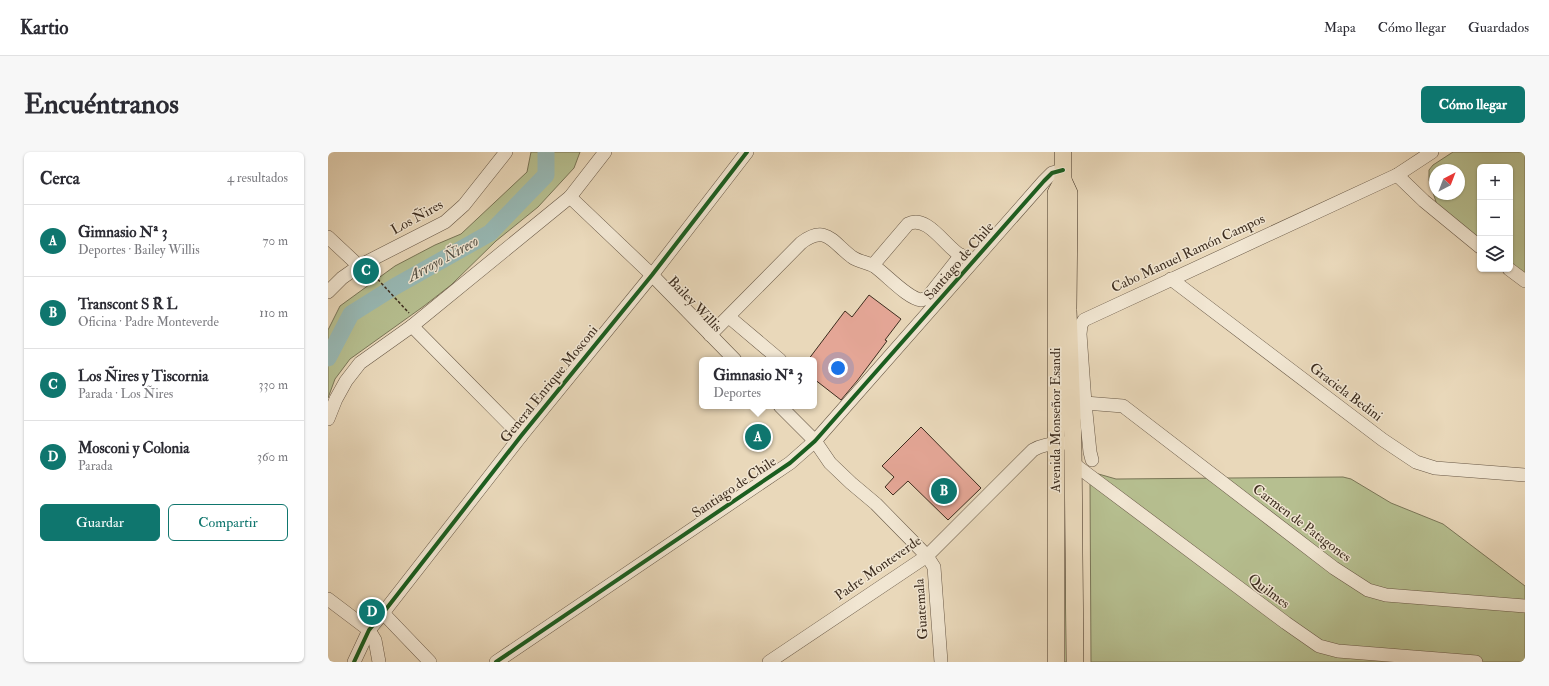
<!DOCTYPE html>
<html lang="es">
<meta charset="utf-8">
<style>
body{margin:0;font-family:"IM FELL Double Pica",serif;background:#f7f7f7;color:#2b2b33}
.controls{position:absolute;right:12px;top:12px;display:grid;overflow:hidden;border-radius:6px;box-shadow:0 1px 3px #0004}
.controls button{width:36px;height:36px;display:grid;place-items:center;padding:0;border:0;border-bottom:1px solid #e1e1e2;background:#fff;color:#2b2b33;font:20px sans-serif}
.compass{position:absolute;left:1101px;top:12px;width:36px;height:36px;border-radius:50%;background:#fff;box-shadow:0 1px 3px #0004;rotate:42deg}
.you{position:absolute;left:510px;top:216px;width:14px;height:14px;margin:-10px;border:3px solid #fff;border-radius:50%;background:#1a73e8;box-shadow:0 0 0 6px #1a73e833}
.badge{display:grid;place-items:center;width:26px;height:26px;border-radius:50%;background:#0f766e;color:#fff;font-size:13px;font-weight:700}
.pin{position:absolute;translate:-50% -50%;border:2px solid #fff;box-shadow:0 1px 4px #0006}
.popup{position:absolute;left:371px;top:205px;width:118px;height:52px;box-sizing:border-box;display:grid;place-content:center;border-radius:6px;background:#fff;filter:drop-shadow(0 1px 3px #0005);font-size:13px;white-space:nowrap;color:#7c7c81}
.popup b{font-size:15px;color:#2b2b33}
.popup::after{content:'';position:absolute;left:50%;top:100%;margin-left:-8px;border:8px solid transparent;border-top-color:#fff}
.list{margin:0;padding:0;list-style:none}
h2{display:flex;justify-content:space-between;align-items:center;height:52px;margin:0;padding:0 16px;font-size:17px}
h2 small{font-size:13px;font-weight:400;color:#7c7c81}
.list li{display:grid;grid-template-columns:26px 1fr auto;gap:12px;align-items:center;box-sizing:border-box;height:72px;padding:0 16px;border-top:1px solid #e1e1e2}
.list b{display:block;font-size:15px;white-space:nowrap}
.list p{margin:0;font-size:13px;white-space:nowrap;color:#7c7c81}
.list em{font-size:13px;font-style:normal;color:#7c7c81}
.actions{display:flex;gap:8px;padding:12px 16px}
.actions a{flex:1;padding:9px 0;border:1px solid #0f766e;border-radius:6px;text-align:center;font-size:14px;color:#0f766e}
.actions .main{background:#0f766e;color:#fff}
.icon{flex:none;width:22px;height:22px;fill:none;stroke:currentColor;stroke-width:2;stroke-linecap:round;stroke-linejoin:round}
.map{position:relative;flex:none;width:1197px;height:510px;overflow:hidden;border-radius:6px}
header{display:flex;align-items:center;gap:24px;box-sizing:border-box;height:56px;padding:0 20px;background:#fff;border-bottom:1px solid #e1e1e2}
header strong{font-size:19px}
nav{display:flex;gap:22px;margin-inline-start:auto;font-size:14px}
.intro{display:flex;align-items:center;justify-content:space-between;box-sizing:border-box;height:96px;padding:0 24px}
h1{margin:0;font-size:28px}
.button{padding:10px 18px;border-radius:6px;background:#0f766e;color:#fff;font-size:14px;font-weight:700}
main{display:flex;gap:24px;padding:0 24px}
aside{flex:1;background:#fff;border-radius:6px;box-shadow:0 1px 3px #0004}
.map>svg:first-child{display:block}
.green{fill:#b6bf90;stroke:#7a7658;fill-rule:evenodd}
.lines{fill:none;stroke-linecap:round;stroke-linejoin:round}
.river{stroke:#98b9b5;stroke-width:17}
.building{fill:#e4a696;stroke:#3d2d1f}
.minor-casing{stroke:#685846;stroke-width:14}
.major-casing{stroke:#3d2d1f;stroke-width:18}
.path{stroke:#3d2d1f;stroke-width:1.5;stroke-dasharray:3 2;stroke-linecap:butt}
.minor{stroke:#f1e6d2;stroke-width:13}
.major{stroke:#e9d8ba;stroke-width:17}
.cycleway-casing{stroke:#f1e6d2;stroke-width:6}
.cycleway{stroke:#1b5e20;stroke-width:4}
.labels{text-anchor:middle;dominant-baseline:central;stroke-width:3;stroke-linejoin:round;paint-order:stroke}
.street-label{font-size:14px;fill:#3d2d1f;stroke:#f1e6d2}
.water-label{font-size:15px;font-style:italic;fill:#545044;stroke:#f1e6d2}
</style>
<header>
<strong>Kartio</strong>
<nav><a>Mapa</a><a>Cómo llegar</a><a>Guardados</a></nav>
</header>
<div class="intro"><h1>Encuéntranos</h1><a class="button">Cómo llegar</a></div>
<main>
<aside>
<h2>Cerca<small>4 resultados</small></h2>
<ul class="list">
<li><span class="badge">A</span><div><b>Gimnasio Nª 3</b><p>Deportes · Bailey Willis</p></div><em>70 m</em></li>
<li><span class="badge">B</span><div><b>Transcont S R L</b><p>Oficina · Padre Monteverde</p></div><em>110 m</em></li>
<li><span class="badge">C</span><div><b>Los Ñires y Tiscornia</b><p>Parada · Los Ñires</p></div><em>330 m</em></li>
<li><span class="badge">D</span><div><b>Mosconi y Colonia</b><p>Parada</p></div><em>360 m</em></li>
</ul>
<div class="actions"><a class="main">Guardar</a><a>Compartir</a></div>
</aside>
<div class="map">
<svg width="1197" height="510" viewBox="0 0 1197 510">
<rect width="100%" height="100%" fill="#e9d8ba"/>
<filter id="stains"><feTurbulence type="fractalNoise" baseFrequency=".005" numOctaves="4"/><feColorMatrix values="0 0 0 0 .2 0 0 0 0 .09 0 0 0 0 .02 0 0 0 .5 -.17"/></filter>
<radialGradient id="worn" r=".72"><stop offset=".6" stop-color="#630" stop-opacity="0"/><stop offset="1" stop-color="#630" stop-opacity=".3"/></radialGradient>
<g class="green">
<polygon points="203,0 252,0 246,16 210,55 168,89 123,133 96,154 22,207 7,227 0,246 0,178 12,154 67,114 107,93 133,82 199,20"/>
<path d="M1125,0H1197V123L1182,112V15H1152V89L1109,53L1101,28V18L1105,13ZM1107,18H1131V42H1107Z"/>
<polygon points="736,318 742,318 742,510 735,510"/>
<polygon points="767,321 788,327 1015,325 1023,327 1063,351 1115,372 1197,434 1197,510 763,510 762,329"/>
</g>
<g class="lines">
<polyline class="river" points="0,206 23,162 66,135 162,81 218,23 218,0"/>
</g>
<g class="building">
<polygon points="541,143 573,167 557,188 559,189 529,229 513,248 486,227 486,208 480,208 517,159 524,165"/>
<polygon points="593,275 653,336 620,368 580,329 565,343 557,335 566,325 554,314"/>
</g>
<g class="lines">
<defs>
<g id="minor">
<polyline points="1069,23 1096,49 1152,95"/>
<polyline points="242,45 324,123 407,208"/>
<polyline points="0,85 31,114"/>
<path d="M545,113L580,72C599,62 617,94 632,103C635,104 639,105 641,106"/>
<polyline points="1181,117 1197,129"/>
<polyline points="843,127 1055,288 1088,310 1107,316 1197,323"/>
<polyline points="0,140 14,126 31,114 117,70 136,53 178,0"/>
<polyline points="401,165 452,208"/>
<polyline points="84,174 193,284"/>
<path d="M382,183L473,91C498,72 504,90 524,105C531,110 539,110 546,114C559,123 579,146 593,148L599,146L633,103"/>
<polyline points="735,253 757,251 795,254 1006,416 1040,438 1058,443 1197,454"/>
<polyline points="452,254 487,289 502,311 523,331 548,352 599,404 606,415 613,510"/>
<polyline points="0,267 8,247 18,229 32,211 84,174 242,45 277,0"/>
<polyline points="764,308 762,300 757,251 752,182 753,173 756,168 1069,23 1104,0"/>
<polyline points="746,312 958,471 991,494 1010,499 1148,510"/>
<polyline points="0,447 41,478 47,488 51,510"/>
<polyline points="55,461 102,510"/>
<polyline points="26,510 41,478 55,461 193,284 324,123 419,0"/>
<polyline points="168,510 462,311 487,289 716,29 724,21 735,18"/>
<path d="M441,510L599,404L705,298C715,292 725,292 736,291"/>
</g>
<g id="major">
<polyline points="735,0 735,28 741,41 741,47 740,158 745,291 747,510"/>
<polyline points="728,510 728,41 735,28"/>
</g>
</defs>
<use href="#minor" class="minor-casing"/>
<use href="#major" class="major-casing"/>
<polyline class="path" points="43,120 81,161"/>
<use href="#minor" class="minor"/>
<use href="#major" class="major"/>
<defs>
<g id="cycleway">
<polyline points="26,510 41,478 55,461 193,284 324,123 419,0"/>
<polyline points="168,510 462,311 487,289 716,29 724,21 735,18"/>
</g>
</defs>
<use href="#cycleway" class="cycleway-casing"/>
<use href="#cycleway" class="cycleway"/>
</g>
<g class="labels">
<g class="street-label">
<text transform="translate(89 65) rotate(-29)">Los Ñires</text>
<text transform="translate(860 101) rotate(-25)">Cabo Manuel Ramón Campos</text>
<text transform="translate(631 109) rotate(-49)">Santiago de Chile</text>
<text transform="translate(367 152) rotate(46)">Bailey Willis</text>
<text transform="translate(221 232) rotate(-51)">General Enrique Mosconi</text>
<text transform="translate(1018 240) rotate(37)">Graciela Bedini</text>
<text transform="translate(727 268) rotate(-90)">Avenida Monseñor Esandi</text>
<text transform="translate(406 335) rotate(-34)">Santiago de Chile</text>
<text transform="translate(974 371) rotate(37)">Carmen de Patagones</text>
<text transform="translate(550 416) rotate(-35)">Padre Monteverde</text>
<text transform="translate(941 439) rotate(37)">Quilmes</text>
<text transform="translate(593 457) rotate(-94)">Guatemala</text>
</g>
<g class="water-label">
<text transform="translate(115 107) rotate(-29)">Arroyo Ñireco</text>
</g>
</g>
<rect width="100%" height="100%" filter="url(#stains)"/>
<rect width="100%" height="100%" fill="url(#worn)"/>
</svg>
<div class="controls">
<button>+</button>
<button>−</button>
<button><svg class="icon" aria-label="layers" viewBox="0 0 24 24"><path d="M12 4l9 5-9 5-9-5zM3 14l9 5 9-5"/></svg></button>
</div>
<svg class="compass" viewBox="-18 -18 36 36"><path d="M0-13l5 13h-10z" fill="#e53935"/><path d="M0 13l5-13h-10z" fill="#7c7c81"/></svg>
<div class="you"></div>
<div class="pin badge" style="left:430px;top:285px">A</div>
<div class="popup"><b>Gimnasio Nª 3</b>Deportes</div>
<div class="pin badge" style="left:616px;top:339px">B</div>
<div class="pin badge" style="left:38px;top:119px">C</div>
<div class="pin badge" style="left:44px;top:460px">D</div>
</div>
</main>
